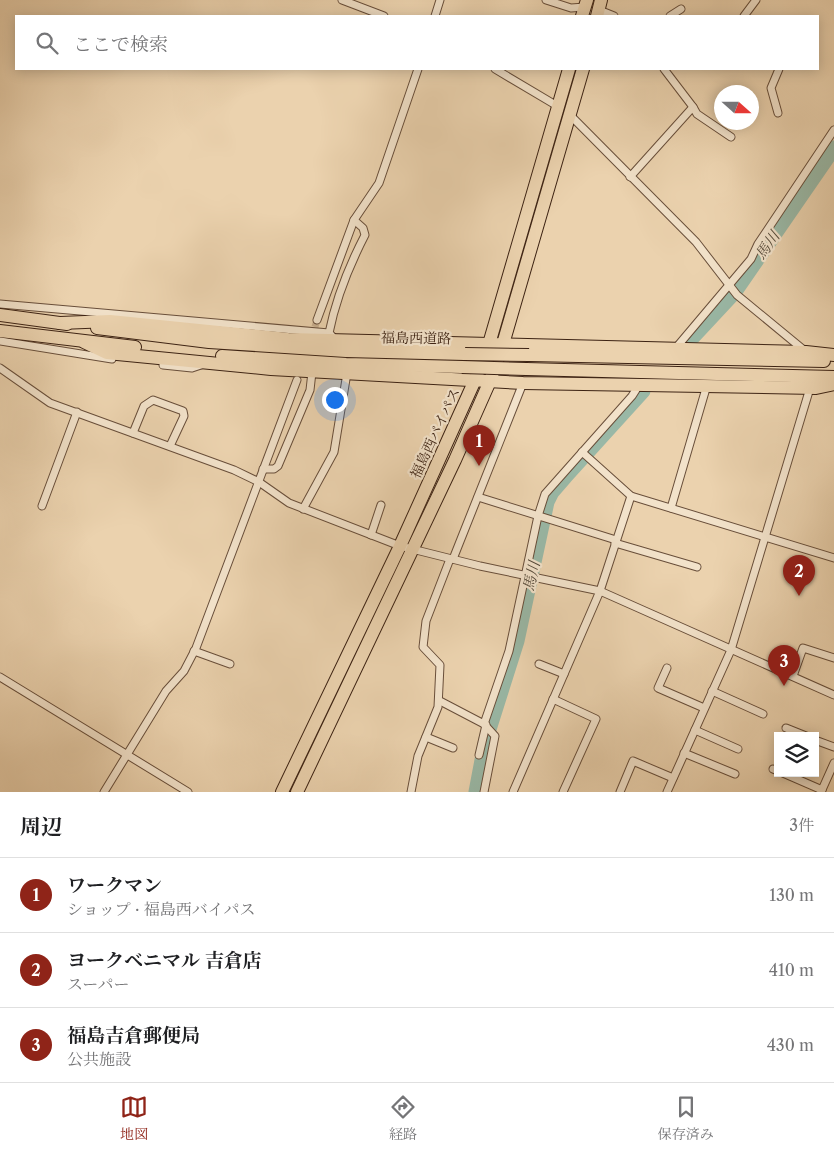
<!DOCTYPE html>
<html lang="ja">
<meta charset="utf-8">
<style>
body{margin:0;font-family:"Libre Caslon Text","Noto Serif JP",serif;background:#f2f2f2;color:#202124}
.controls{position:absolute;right:15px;bottom:15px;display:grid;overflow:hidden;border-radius:0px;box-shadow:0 2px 12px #0003}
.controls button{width:45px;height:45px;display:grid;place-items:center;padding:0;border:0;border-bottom:1px solid #e0e0e0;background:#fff;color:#202124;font:25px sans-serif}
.compass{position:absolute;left:714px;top:85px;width:45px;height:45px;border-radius:50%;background:#fff;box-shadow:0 2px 12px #0003;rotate:111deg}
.you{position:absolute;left:334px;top:399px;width:18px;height:18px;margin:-12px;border:4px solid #fff;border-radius:50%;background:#1a73e8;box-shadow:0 0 0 8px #1a73e833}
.badge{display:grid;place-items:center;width:32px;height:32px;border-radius:50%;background:#8f2418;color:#fff;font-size:16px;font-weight:700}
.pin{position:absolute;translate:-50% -41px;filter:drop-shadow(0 1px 2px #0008)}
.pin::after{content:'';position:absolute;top:26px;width:18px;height:15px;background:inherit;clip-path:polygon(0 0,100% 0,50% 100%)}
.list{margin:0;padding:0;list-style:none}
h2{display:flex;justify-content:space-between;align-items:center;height:65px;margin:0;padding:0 20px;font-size:21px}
h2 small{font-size:16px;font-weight:400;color:#757577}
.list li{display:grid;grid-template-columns:32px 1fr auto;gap:15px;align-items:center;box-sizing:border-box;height:75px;padding:0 20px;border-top:1px solid #e0e0e0}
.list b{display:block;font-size:19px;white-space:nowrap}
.list p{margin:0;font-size:16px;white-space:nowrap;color:#757577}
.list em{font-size:16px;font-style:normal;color:#757577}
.icon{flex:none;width:28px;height:28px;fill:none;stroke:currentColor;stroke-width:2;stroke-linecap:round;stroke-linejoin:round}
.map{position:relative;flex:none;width:834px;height:792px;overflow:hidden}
.search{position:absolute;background:#fff;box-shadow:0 2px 12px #0003;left:15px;right:15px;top:15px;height:55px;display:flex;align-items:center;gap:12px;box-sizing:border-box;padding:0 18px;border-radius:0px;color:#757577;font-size:19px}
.sheet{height:290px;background:#fff}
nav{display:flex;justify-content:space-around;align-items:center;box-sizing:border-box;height:70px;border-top:1px solid #e0e0e0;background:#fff;font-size:14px;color:#757577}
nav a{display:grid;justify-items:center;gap:2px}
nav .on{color:#8f2418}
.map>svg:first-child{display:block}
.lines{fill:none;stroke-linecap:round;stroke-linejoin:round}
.river{stroke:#99b8a6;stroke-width:15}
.minor-tunnel{stroke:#c8af8f;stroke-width:7;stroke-dasharray:7 3.5;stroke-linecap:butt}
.minor-casing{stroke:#684e3a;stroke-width:9}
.trunk-casing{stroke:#3c2213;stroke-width:14}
.minor{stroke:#f2e2ca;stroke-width:7}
.trunk{stroke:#ebd2ae;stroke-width:12}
.trunk-bridge-casing{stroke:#3c2213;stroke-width:14;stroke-linecap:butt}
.trunk-bridge{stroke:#ebd2ae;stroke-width:12}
.labels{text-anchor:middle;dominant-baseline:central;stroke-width:4.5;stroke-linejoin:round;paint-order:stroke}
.street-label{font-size:14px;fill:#3c2213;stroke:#f2e2ca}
.water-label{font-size:15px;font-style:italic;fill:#534838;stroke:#f2e2ca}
</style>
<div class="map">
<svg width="834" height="792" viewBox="0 0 834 792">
<rect width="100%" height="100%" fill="#ebd2ae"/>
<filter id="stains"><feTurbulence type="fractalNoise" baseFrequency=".004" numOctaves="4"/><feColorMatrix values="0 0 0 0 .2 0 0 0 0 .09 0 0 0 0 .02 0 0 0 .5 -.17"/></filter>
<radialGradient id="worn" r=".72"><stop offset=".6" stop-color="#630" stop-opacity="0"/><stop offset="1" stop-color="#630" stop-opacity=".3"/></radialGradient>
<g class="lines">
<g class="river">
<polyline points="693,337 734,293 834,148"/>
<polyline points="476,792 486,739 517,641 547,502 552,492 565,477 643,391"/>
</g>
<polyline class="minor-tunnel" points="312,337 317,320"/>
<defs>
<g id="minor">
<polyline points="342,0 384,16"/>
<polyline points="546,0 571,8 585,7"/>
<polyline points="599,10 614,16"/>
<polyline points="435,16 440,0"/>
<polyline points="670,16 681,9"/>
<polyline points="744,16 756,0"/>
<polyline points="495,69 559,107"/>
<polyline points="664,69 693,107"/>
<polyline points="778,113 771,88 779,69"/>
<polyline points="570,115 696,242 737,295 805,351"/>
<polyline points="630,177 693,107 697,114 731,137"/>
<polyline points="0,304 329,333"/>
<polyline points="317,320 354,220 379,183 418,69"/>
<path d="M332,336L329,333C336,298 349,266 365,235L363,228L354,220"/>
<polyline points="0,341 112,359"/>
<polyline points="675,349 751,259 758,244 834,130"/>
<polyline points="163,365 192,368 201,365"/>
<polyline points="0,368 50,403 234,470 259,482 289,503 400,546 480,566 600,591 834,695"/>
<polyline points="133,433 144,406 153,400 183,411 184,416 170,446"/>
<polyline points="582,452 631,496 834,558"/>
<polyline points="263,469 274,469 278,466 310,390 312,372"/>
<polyline points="478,497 616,540"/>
<polyline points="42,506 77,412"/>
<polyline points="671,508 707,385"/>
<polyline points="303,509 334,452 347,373"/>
<polyline points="371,535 381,505"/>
<polyline points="615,543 697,567"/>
<polyline points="453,559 523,383"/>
<polyline points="194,651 230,664"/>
<polyline points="539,664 564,674"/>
<polyline points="667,668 658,688 704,708"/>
<polyline points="793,676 803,648 834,658"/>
<polyline points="0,677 188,792"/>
<polyline points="712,691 763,714"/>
<polyline points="553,699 596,719 563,792"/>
<polyline points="440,701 484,724 509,651 538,516 545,494 632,396 639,385"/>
<polyline points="786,728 806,736"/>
<polyline points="695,730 738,749"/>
<polyline points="426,737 453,748"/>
<polyline points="815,740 834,747"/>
<polyline points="684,753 735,774"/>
<polyline points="479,755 486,725"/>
<polyline points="773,769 778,771"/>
<polyline points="783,773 822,790"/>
<polyline points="104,792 166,691 184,671 196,648 297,380"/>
<polyline points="411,792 418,756 438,707 440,665 423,647 426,621 450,559"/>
<polyline points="484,792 495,736 484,724"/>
<polyline points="513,792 600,591 631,496"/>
<polyline points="620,792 633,761 673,778"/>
<polyline points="667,792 731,650 810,388"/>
<polyline points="821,792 834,763"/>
</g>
<g id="trunk">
<polyline points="582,16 587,0"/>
<polyline points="597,16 601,0"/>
<polyline points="0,315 67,324"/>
<polyline points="60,323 110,321 288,339 806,352 834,355"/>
<polyline points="97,328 209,342 346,351 465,354"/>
<polyline points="0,331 135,347"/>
<polyline points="84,342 107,353 271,369 523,383 816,388 834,384"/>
<polyline points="529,355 824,361"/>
<polyline points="222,356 346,364 462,367"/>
<polyline points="526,369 834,377"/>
<polyline points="282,792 400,546 475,380 489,344 569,69"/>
<polyline points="297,792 455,460 490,381 503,344 583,69"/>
</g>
</defs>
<use href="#minor" class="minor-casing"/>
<use href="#trunk" class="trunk-casing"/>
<use href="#minor" class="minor"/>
<use href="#trunk" class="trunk"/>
<defs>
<g id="trunk-bridge">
<polyline points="465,354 529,355"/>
<polyline points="462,367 526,369"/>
</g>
</defs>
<use href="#trunk-bridge" class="trunk-bridge-casing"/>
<use href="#trunk-bridge" class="trunk-bridge"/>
</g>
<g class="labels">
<g class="street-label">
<text transform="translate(416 338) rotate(1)">福島西道路</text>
<text transform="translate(435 433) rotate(-65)">福島西バイパス</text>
</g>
<g class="water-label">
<text transform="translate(767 245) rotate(-55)">馬川</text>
<text transform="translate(531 576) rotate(-78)">馬川</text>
</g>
</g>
<rect width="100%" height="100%" filter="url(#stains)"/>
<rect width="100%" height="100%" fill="url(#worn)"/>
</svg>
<div class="controls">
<button><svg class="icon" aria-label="layers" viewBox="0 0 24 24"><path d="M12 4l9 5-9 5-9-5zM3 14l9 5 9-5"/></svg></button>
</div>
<svg class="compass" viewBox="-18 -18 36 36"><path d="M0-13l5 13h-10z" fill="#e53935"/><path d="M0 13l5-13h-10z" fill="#757577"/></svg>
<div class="you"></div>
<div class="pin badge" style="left:479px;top:466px">1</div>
<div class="pin badge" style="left:799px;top:596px">2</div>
<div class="pin badge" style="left:784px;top:686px">3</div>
<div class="search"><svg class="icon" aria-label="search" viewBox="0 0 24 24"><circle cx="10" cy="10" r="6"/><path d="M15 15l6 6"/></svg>ここで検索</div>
</div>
<section class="sheet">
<h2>周辺<small>3件</small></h2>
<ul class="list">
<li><span class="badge">1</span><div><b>ワークマン</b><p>ショップ · 福島西バイパス</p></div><em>130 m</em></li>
<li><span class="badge">2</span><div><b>ヨークベニマル 吉倉店</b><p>スーパー</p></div><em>410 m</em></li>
<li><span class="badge">3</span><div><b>福島吉倉郵便局</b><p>公共施設</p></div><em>430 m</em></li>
</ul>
</section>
<nav>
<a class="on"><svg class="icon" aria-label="map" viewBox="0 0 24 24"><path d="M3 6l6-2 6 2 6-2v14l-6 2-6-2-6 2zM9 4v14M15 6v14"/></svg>地図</a>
<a><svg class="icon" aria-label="directions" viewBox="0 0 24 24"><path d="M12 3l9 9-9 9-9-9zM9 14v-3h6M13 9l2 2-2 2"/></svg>経路</a>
<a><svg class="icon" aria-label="saved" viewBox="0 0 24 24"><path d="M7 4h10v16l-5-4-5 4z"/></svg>保存済み</a>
</nav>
